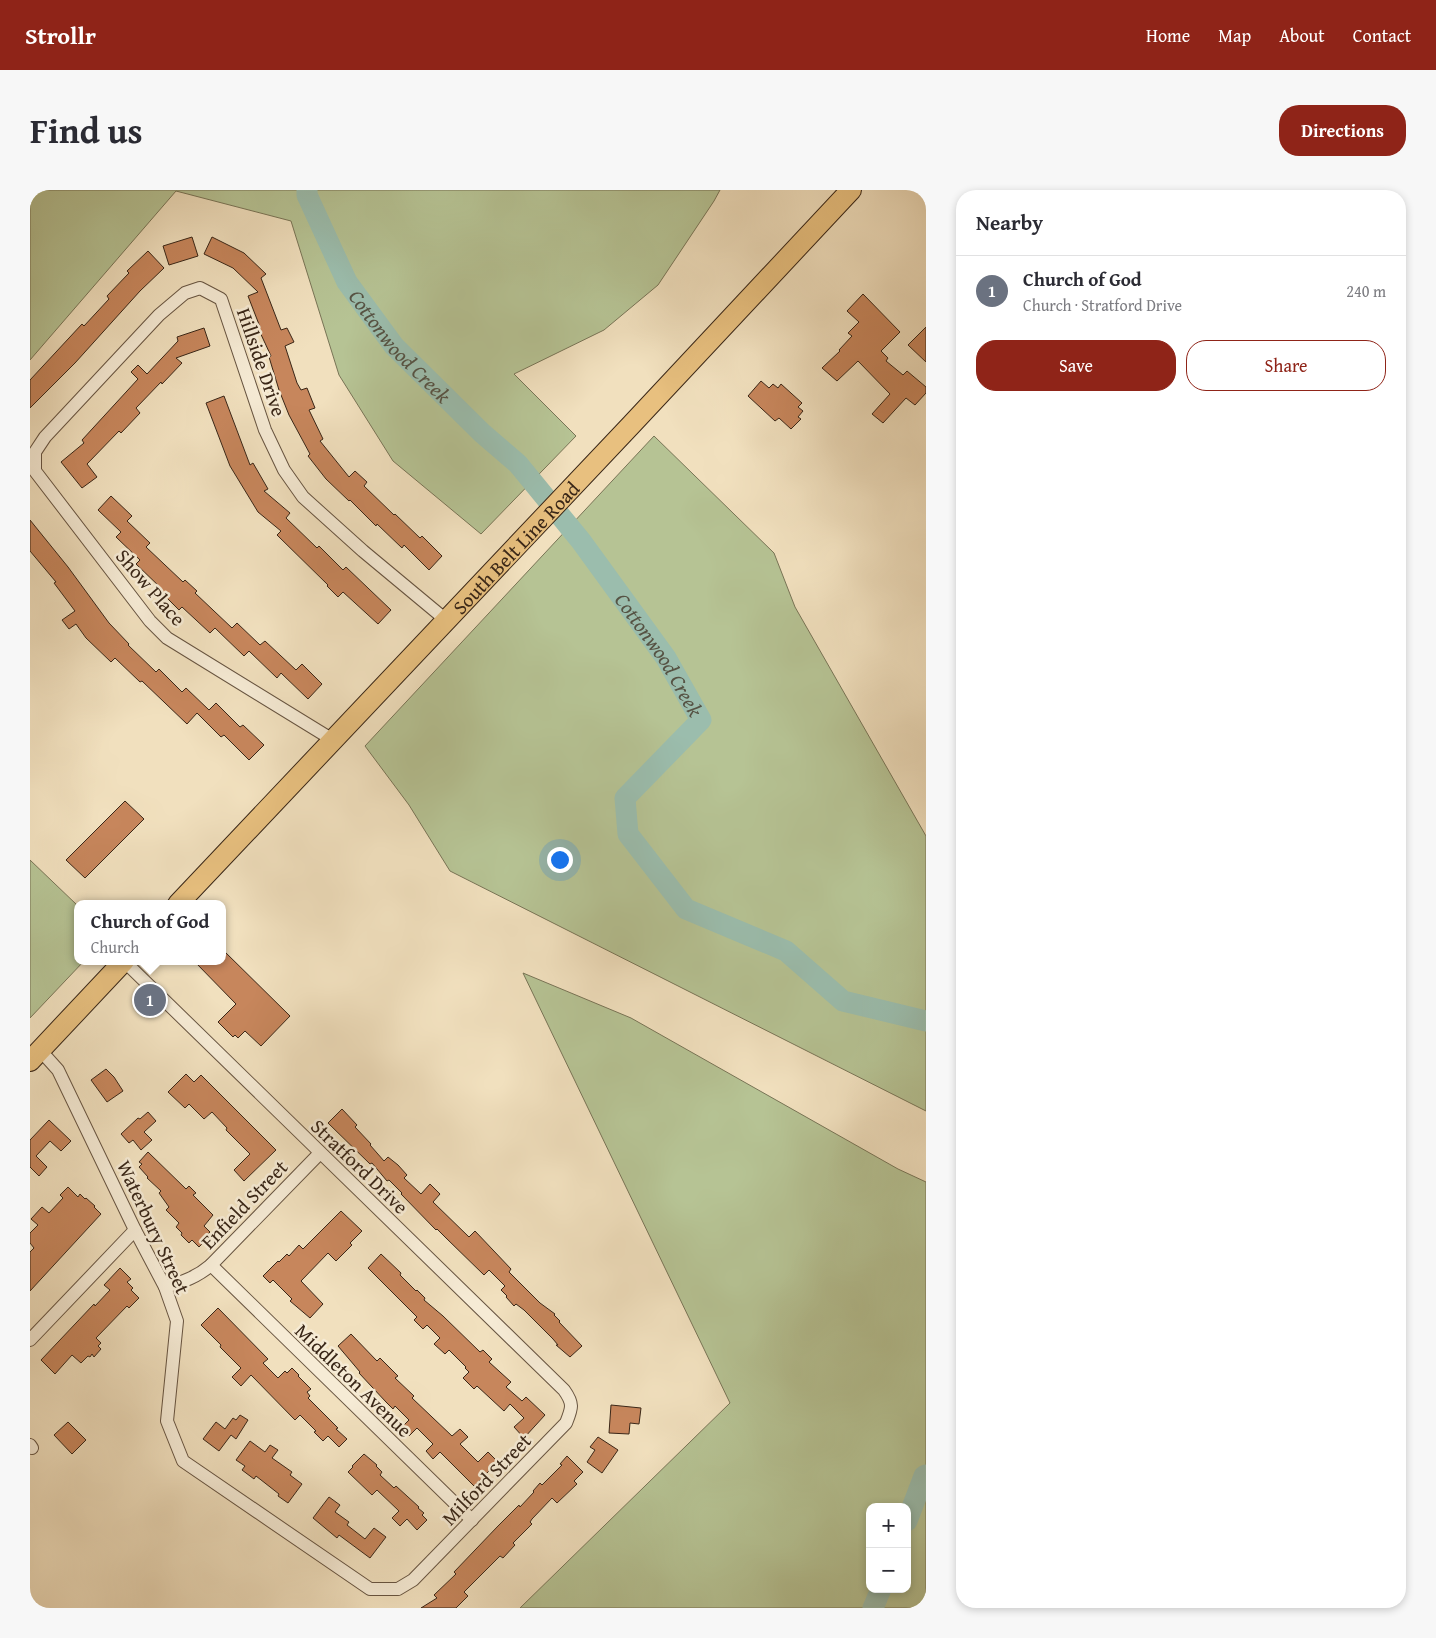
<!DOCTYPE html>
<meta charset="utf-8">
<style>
body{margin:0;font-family:"Gentium Book Plus",serif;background:#f7f7f7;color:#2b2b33}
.controls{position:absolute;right:15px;bottom:15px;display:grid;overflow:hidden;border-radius:10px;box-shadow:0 2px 8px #0003}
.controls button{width:45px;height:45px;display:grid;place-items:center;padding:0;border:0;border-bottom:1px solid #e1e1e2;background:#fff;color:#2b2b33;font:25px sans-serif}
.you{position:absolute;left:529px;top:669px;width:18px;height:18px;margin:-12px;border:4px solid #fff;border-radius:50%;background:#1a73e8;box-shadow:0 0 0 8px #1a73e833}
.badge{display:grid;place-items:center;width:32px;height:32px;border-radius:50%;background:#8f2418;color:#fff;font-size:16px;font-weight:700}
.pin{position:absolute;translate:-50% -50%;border:2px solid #fff;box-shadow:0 1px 5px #0006}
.popup{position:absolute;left:44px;top:710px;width:152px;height:65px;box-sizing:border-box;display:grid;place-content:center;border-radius:10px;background:#fff;filter:drop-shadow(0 1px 4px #0005);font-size:16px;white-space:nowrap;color:#7c7c81}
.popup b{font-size:19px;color:#2b2b33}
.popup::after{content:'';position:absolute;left:50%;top:100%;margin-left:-10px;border:10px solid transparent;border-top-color:#fff}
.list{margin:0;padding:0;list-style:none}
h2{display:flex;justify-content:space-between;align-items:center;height:65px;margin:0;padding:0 20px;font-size:21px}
h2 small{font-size:16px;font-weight:400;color:#7c7c81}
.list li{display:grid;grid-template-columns:32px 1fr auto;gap:15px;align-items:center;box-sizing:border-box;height:70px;padding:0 20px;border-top:1px solid #e1e1e2}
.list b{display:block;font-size:19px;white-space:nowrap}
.list p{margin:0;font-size:16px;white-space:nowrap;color:#7c7c81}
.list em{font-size:16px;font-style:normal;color:#7c7c81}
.actions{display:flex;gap:10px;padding:15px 20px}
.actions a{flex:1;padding:11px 0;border:1px solid #8f2418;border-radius:20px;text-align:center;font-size:18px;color:#8f2418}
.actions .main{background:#8f2418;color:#fff}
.map{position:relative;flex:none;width:896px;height:1418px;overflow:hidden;border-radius:20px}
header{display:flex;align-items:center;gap:30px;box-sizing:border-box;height:70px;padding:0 25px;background:#8f2418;color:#fff}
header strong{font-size:24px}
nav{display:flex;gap:28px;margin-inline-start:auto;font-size:18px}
.intro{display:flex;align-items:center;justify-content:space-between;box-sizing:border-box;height:120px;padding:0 30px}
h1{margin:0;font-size:35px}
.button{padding:12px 22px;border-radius:20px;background:#8f2418;color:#fff;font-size:18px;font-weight:700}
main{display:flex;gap:30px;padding:0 30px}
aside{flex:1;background:#fff;border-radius:20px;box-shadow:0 2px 8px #0003}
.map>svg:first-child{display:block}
.green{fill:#b6c394;stroke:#787456;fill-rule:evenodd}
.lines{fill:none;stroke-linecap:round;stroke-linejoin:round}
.river{stroke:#9bbdad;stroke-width:21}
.building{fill:#c7865c;stroke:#392617}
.street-casing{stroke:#675441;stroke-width:14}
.primary-casing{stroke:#392617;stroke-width:22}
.street{stroke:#f6ebd5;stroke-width:12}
.primary{stroke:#e8c07f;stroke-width:20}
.labels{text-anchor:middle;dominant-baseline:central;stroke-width:5;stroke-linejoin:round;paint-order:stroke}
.street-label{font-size:20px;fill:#392617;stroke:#f6ebd5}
.water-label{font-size:21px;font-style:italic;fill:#565344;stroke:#f6ebd5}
</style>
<header>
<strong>Strollr</strong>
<nav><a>Home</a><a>Map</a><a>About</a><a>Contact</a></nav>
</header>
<div class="intro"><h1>Find us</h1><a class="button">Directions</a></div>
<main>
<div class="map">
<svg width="896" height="1418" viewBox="0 0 896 1418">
<rect width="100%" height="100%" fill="#f1e0be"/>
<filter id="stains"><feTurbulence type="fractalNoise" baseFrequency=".004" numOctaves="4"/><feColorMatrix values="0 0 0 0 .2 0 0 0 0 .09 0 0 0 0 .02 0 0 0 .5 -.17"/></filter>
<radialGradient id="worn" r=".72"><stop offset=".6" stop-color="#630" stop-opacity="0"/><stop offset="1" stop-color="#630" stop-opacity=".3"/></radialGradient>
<g class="green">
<polygon points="0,0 690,0 684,11 628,95 574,140 484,184 546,246 451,344 363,271 309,185 261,31 146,1 0,170"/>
<polygon points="624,246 744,363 765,417 896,646 896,921 420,681 379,615 335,556"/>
<polygon points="0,670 47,715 48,771 54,771 0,828"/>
<path d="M493,783L601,828L868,979L896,992V1418H490L700,1213ZM840,1317H877V1399H840Z"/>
</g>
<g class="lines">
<g class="river">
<path id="s1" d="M277,0V5L317,92L364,156L452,243L488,274L551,351L636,468L671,530L595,608L598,644L656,719L756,761L813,811L896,831"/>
<polyline points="877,1331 894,1286 896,1285"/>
<polyline points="843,1418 851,1399"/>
</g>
</g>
<g class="building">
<polygon points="162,47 168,66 139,75 133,56"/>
<polygon points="182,47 214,63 236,84 231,88 251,140 257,138 264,152 255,156 267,193 271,200 277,198 285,218 279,220 293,249 290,251 319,287 325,281 337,292 334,296 364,325 365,324 390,348 392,346 412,366 399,380 374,355 372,358 347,334 346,336 320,310 319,311 296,289 278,266 280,264 259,225 249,200 239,167 241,166 228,138 230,137 218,106 228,102 203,78 174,64"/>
<polygon points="118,61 134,78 110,101 45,173 0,218 0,190 52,134 54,136 79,109 77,106 99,83 97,81"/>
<polygon points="833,104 870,142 851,161 858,168 856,171 873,185 877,181 896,197 896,203 885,215 876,208 853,233 842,224 860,204 828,171 807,191 792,178 810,161 809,160 822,146 818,143 829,132 817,121"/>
<polygon points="896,137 896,172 878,155"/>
<polygon points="174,138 180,156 146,168 152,173 132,194 131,192 106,218 110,223 91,243 89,241 57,274 67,287 52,298 31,272 54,253 52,250 108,189 101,182 108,175 117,184 148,151 147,147"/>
<polygon points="731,191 739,198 743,194 748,198 751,194 772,213 768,217 773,221 768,227 771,229 761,239 749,228 745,231 718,206"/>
<polygon points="194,206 220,275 223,273 238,299 234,301 260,323 256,328 287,358 289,356 313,380 316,377 361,420 348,434 313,402 308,407 297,396 298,395 247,345 251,341 228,322 200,276 176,213"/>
<polygon points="81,306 102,326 97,331 120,353 116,357 153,392 155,390 167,401 165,403 202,438 207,433 230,455 235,451 266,480 272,474 292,494 278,509 251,483 247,488 219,461 214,466 185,438 180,443 152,417 149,420 130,401 132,399 106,374 110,370 86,347 91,342 68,320"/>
<polygon points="0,330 38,377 79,433 99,454 98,455 126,482 129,479 152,502 156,498 179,520 186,513 210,537 213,535 234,555 219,570 194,545 191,547 167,523 157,534 112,491 110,492 85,468 81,472 56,448 46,434 39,439 32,430 45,421 24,393 26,392 0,361"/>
<polygon points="95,611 114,629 55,688 36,670"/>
<polygon points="192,759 260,826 231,856 215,841 208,848 205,845 203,847 188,832 206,814 164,771 192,771"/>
<polygon points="76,879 84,887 93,901 77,912 61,890"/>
<polygon points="156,884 164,892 171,885 246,960 214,991 204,980 220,964 196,940 197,938 182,922 174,929 159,914 155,918 138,902"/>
<polygon points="312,919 327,935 325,937 341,954 340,955 354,971 358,967 368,975 377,985 374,988 391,1004 400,994 410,1004 403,1012 439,1047 445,1041 481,1079 479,1082 510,1113 525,1124 524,1125 530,1131 529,1132 552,1156 540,1167 526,1155 528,1155 523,1149 494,1120 486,1114 484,1116 476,1107 477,1106 471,1100 475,1096 459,1080 454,1085 416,1048 407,1039 406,1040 371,1004 372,1003 359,990 357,991 342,973 340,974 298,933"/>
<polygon points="118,922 126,931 114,942 122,950 111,960 103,950 99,953 91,944 108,928 110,929"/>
<polygon points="19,930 41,951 31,961 20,951 6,966 17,977 9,986 0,977 0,950"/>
<polygon points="118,962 156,999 159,996 166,1003 163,1005 183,1025 174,1036 180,1042 174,1048 176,1050 169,1057 162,1050 159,1053 151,1045 152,1043 146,1037 149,1033 136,1020 139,1017 129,1003 131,1001 117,988 118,987 109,977 112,974 109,972"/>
<polygon points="38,997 48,1007 50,1004 55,1009 56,1008 65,1016 64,1017 71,1024 0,1101 0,1062 4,1058 0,1053 0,1043 8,1035 1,1029 12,1017 19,1023 33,1008 30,1005"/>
<polygon points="311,1021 332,1041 320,1053 322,1055 306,1071 298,1063 271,1091 293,1114 280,1128 260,1111 262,1109 243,1090 240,1093 233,1086 248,1071 249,1072 257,1064 259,1066 269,1055 273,1059"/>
<polygon points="351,1064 371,1083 370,1085 386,1101 387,1100 395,1108 394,1110 413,1126 450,1162 453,1160 462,1169 459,1172 481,1192 476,1197 492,1211 496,1207 515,1225 494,1248 484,1237 494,1228 480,1214 474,1221 447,1196 444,1199 433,1188 439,1182 435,1178 436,1177 419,1160 415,1164 404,1154 410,1148 397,1135 393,1139 384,1130 387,1127 338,1078"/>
<polygon points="90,1078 101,1089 97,1092 103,1098 101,1100 109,1108 99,1118 97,1116 66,1148 71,1153 68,1156 71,1159 64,1167 62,1164 60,1167 58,1166 51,1173 42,1165 25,1184 11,1170 64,1114 65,1116 80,1100 74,1095"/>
<polygon points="188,1118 238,1169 233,1173 248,1188 255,1181 257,1183 262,1178 269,1185 268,1186 281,1199 277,1202 280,1206 278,1208 308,1238 306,1239 317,1249 309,1257 298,1246 293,1251 284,1242 286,1241 270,1225 265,1230 221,1185 211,1196 202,1187 211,1178 190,1157 191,1155 171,1135"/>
<polygon points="321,1144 347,1171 350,1168 368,1186 365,1188 384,1206 382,1208 422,1246 430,1239 438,1247 430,1254 448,1272 458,1262 468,1272 444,1296 410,1262 403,1269 396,1261 403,1254 387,1238 379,1246 371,1238 379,1230 365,1216 363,1219 356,1212 329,1183 330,1182 308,1156"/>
<polygon points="581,1215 611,1218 609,1234 600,1233 599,1244 579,1243"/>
<polygon points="210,1225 218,1230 206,1249 201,1245 189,1261 173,1249 186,1232 195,1239 203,1228 206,1230"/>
<polygon points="38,1232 56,1250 42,1264 24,1245"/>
<polygon points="568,1247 588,1260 572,1283 557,1272 565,1260 560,1257"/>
<polygon points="220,1251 235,1262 240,1255 248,1260 242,1268 262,1282 260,1285 272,1294 258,1313 248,1306 249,1304 226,1286 224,1289 212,1280 215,1276 206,1270"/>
<polygon points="334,1264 347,1275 346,1276 352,1282 350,1285 364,1298 366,1296 389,1317 388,1318 394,1323 392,1325 397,1330 387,1340 377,1329 370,1336 362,1328 369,1321 347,1300 342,1305 318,1282 323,1277 322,1276"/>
<polygon points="537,1266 553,1282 544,1291 547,1294 527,1313 522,1308 502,1329 500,1332 502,1334 483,1353 485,1355 473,1368 470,1366 434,1402 438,1406 426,1418 391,1418 407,1408 404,1405 426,1384 424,1382 468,1336 489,1315 490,1317 504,1302 503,1301 510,1293 512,1295 532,1275 530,1274"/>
<polygon points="299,1307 310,1315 305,1322 319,1332 317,1335 335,1349 344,1338 356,1347 340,1368 309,1345 307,1348 283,1328"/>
</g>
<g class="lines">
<defs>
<g id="street">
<polyline points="303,550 137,448 120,431 5,281 5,262 15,247 129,125 155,103 170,98 191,109 235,240 254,280 273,307 333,361 416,430"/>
<path d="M10,860L28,880L105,1040L135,1097L147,1131L137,1231L153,1271L340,1399H368L383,1390L536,1233C542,1218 544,1214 534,1200L94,771"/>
<polyline points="181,1075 442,1330"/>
<path d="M135,1097C153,1092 167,1087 181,1075L290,963"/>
<polyline points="0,1150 105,1040"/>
<polyline points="0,1255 2,1258"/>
</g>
<g id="primary">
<path id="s2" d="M148,714L602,234L821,0"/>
<polyline points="0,871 94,771"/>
</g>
</defs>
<use href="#street" class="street-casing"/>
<use href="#primary" class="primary-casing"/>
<use href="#street" class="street"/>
<use href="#primary" class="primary"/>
</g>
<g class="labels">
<g class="street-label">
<text transform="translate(232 172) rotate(71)">Hillside Drive</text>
<text stroke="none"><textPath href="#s2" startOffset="491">South Belt Line Road</textPath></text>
<text transform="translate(121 397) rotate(49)">Show Place</text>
<text transform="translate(330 976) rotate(44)">Stratford Drive</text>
<text transform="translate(214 1014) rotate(-46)">Enfield Street</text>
<text transform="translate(124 1037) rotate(65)">Waterbury Street</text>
<text transform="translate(324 1190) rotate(44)">Middleton Avenue</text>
<text transform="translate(456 1289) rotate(-46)">Milford Street</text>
</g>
<g class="water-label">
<text stroke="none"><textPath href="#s1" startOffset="184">Cottonwood Creek</textPath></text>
<text stroke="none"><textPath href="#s1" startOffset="589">Cottonwood Creek</textPath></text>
</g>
</g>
<rect width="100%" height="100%" filter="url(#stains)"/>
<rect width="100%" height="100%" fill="url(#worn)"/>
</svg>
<div class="controls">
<button>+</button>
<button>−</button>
</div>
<div class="you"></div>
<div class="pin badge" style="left:120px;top:810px;background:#6b7280">1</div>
<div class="popup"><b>Church of God</b>Church</div>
</div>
<aside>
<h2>Nearby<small></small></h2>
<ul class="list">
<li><span class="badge" style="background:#6b7280">1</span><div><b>Church of God</b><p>Church · Stratford Drive</p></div><em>240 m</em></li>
</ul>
<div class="actions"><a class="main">Save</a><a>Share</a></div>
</aside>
</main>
